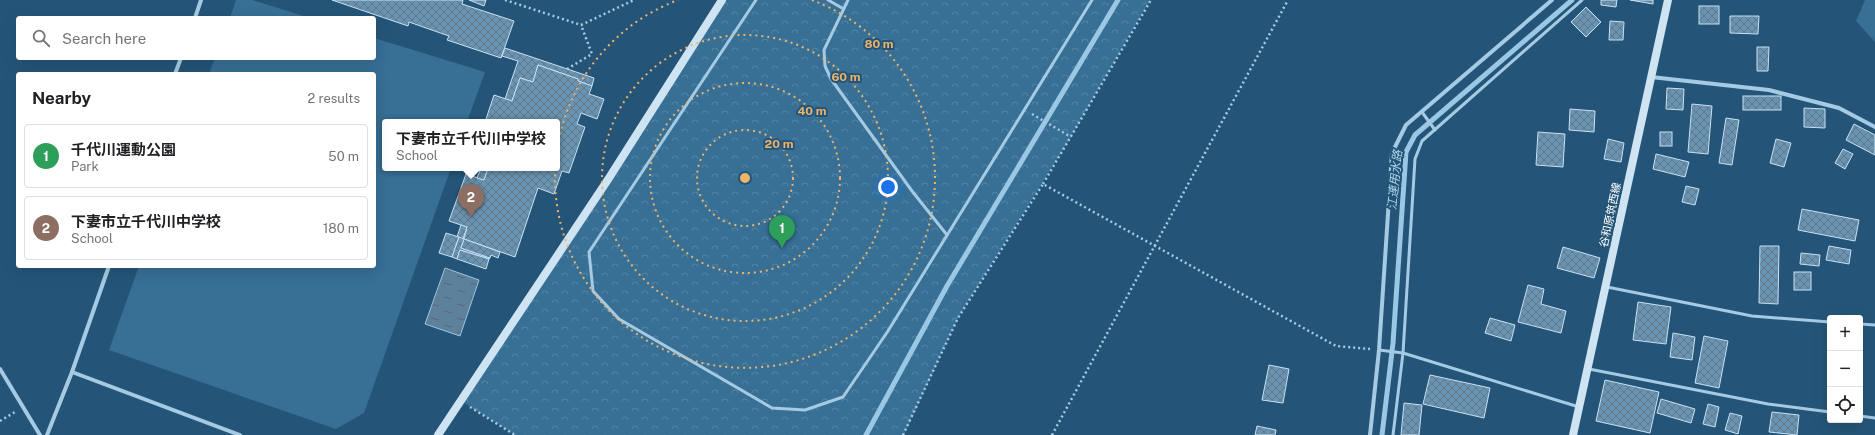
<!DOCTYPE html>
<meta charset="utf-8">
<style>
body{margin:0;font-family:"Public Sans","Noto Sans JP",sans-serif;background:#f2f2f2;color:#202124}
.controls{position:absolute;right:12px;bottom:12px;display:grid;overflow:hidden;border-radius:4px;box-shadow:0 4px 16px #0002}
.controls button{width:36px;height:36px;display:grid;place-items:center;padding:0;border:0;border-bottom:1px solid #e0e0e0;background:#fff;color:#202124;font:20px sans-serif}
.you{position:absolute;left:888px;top:187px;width:14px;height:14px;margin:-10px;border:3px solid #fff;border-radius:50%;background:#1a73e8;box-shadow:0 0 0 6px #1a73e833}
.badge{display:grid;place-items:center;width:26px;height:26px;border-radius:50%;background:#7d6343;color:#fff;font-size:13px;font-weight:700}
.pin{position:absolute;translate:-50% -33px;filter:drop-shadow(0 1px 2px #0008)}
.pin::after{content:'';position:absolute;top:21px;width:14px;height:12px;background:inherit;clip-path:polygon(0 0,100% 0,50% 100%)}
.popup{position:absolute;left:382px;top:119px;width:178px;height:52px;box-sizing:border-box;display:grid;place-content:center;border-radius:4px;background:#fff;filter:drop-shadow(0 1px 3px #0005);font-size:13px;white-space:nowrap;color:#757577}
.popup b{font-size:15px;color:#202124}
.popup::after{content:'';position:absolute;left:50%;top:100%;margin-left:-8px;border:8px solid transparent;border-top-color:#fff}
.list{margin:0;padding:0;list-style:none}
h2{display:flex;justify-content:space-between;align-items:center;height:52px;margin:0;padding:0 16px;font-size:17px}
h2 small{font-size:13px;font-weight:400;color:#757577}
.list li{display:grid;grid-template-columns:26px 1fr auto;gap:12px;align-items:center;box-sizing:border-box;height:64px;margin:0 8px 8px;padding:0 8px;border:1px solid #e0e0e0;border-radius:4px}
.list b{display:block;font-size:15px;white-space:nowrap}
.list p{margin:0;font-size:13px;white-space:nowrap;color:#757577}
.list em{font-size:13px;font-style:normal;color:#757577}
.icon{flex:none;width:22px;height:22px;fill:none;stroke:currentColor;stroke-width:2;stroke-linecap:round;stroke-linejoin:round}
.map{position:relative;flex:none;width:1875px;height:435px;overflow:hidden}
.search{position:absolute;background:#fff;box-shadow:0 4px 16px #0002;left:16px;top:16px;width:360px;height:44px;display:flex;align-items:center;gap:10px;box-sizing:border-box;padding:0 14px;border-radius:4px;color:#757577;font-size:15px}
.panel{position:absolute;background:#fff;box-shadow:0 4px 16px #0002;left:16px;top:72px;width:360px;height:196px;border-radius:4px}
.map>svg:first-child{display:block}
.grass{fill:#376f95}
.park{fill:url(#park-crowns)}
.water{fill:url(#water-ripples);stroke:#99c7e4}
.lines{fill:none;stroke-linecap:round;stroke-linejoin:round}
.stream{stroke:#99c7e4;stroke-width:5}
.building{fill:url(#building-cross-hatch);stroke:#c7e1f3}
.path{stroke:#a5cae3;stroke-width:2.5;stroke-dasharray:2 3;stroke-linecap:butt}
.lane{stroke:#a5cae3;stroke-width:3}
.street{stroke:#a5cae3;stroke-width:4}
.secondary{stroke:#cee4f3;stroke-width:8}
.ring{fill:none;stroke:#eeb469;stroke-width:2;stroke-dasharray:2 4}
.labels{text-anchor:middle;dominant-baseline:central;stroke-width:4;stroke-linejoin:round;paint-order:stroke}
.street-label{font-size:11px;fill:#fff;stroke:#245578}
.water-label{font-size:12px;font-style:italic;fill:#b0d4eb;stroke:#245578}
.centre{fill:#eeb469;stroke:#245578;stroke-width:2}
.ring-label{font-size:12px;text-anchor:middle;font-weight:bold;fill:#eeb469;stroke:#245578;stroke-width:4;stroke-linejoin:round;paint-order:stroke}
</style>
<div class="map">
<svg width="1875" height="435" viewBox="0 0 1875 435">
<defs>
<pattern id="park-crowns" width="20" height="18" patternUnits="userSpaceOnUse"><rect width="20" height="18" fill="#376f95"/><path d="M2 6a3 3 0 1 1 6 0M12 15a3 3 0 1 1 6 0" fill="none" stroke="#5585a5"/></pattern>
<pattern id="water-ripples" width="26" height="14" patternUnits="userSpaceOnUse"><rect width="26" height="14" fill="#5d819b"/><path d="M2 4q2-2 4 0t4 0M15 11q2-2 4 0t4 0" fill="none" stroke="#556977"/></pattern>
<pattern id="building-cross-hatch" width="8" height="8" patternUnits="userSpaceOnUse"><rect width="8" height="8" fill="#6993b0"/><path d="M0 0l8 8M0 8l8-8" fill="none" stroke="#5f7a8d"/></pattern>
</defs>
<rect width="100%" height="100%" fill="#245578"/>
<g class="grass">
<polygon points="236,0 252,0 310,18 230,18"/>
<polygon points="1865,0 1875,0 1875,42 1856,21"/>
<polygon points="374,38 485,72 467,122 385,122 385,168 451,168 364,413 336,429 109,350 139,266 374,266 374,74 209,74 215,58 374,58"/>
</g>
<polygon class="park" points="722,0 1150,0 1071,137 958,318 904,435 515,435 461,401"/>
<polygon class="water" points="445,268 479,280 460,336 425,324"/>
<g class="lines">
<g class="stream">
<polyline points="866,435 947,286 1118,0"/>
<polyline points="1382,435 1393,343 1406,152 1415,135 1572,0"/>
</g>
</g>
<g class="building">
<polygon points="332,0 463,0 462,4 514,21 501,58 447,40 449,36 409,22 408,26"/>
<polygon points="469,0 486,0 484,6"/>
<polygon points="1601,0 1617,0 1616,7 1601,5"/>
<polygon points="1630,0 1653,0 1653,4"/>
<rect x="1699" y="6" width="20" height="18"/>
<polygon points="1586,7 1601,22 1586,37 1571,22"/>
<polygon points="1730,16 1759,16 1758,34 1730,33"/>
<polygon points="1610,21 1624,22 1623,40 1609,40"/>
<polygon points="1757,47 1769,47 1768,71 1757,71"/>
<polygon points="505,48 594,78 592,86 578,81 578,79 538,65 533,82 520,78 512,101 505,99 518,61 502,56"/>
<polygon points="538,65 578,79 578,81 592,86 589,94 604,99 597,119 581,113 577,124 585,127 569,173 562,171 554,194 538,188 515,257 464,239 467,227 449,221 466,174 484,180 488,168 557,168 557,122 485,122 494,95 512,101 520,78 533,82"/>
<polygon points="1667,88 1684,89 1683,110 1666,109"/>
<rect x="1743" y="96" width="38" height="14"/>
<polygon points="1692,104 1712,106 1708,154 1688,152"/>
<polygon points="1804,108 1825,109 1825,128 1804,127"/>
<polygon points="1570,109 1595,111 1594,132 1569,130"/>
<polygon points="1726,118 1739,120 1732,165 1719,163"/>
<polygon points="1854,124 1875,135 1875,155 1846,140"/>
<polygon points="1538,132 1565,134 1563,167 1536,165"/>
<rect x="1660" y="132" width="12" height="14"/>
<polygon points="1608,139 1624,143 1621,162 1604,159"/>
<polygon points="1776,139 1791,143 1784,167 1770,163"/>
<polygon points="1843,149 1853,154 1845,169 1835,163"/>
<polygon points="1656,154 1689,162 1685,177 1653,169"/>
<polygon points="481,168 488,168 484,180 477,178"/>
<polygon points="1686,186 1699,189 1695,205 1682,202"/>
<polygon points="1802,209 1859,220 1855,241 1798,230"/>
<polygon points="461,225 467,227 463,239 457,237"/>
<polygon points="446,233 459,237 452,257 439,253"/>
<polygon points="459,237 464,239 461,248 490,258 489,259 460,250 457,259 452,257"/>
<polygon points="464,239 500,252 498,258 491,255 490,258 461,248"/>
<polygon points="1760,246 1779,246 1778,304 1759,303"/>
<polygon points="1829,246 1851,250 1849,264 1826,260"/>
<polygon points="1563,247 1600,258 1594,278 1557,268"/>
<polygon points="460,250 489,259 486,269 457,259"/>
<polygon points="1801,253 1820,255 1819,266 1800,264"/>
<rect x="1794" y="272" width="17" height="18"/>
<polygon points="1528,285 1544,289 1541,304 1566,311 1561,333 1518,322"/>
<polygon points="1638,302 1671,307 1666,344 1633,340"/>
<polygon points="1490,318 1515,325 1511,341 1485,333"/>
<polygon points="1673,333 1695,337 1692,360 1670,357"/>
<polygon points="1704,336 1728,341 1719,388 1695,383"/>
<polygon points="1269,365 1289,369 1283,403 1262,400"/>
<polygon points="1430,375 1490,388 1484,418 1423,404"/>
<polygon points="1605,380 1659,392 1650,433 1596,421"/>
<polygon points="1661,399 1695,409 1691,423 1657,413"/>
<polygon points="1404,403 1422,405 1419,435 1401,435"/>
<polygon points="1708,404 1719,407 1715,427 1703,424"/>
<polygon points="1772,412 1799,415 1797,435 1769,432"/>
<polygon points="1730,413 1742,416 1738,434 1725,430"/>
<polygon points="1257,426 1276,430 1275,435 1255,435"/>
</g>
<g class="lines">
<g class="path">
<polyline points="505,0 581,25 634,0"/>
<polyline points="567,69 592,54 581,25"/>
<polyline points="1032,114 1071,137"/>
<polyline points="1043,184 1151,0"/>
<polyline points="470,407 515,435"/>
<polyline points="0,421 15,412"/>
<polyline points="903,435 958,318 1043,184 1336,346 1370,349"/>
<polyline points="1052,435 1288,0"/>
</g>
<g class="lane">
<polyline points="756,0 589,252 593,291 619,319 772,408 805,410 843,397 888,331 1092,0"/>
<polyline points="828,0 842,8"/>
<polyline points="848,0 824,50 825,66 831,79 912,191 947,235"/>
<polyline points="1422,112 1435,130"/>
<polyline points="1607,287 1752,316 1830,322"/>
<polyline points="1860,324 1875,325"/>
<polyline points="1379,350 1403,353 1579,407"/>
<polyline points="1589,369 1768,404 1830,412"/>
<polyline points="1860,416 1875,418"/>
<polyline points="1393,435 1403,353 1415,159 1422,141 1582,0"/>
</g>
<g class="street">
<polyline points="195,18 201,0"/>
<polyline points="175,74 181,58"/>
<polyline points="1651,77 1769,90 1839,108 1875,127"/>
<polyline points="0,369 40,435"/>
<polyline points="72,372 240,435"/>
<polyline points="47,435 72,372 109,266"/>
<polyline points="1370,435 1379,350 1392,153 1406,125 1552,0"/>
</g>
<g class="secondary">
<polyline points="438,435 609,178 722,0"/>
<polyline points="1573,435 1668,0"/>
</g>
</g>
<g class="ring">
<circle cx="745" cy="178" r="48"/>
<circle cx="745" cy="178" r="95"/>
<circle cx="745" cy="178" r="143"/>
<path d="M812 0A190 190 0 1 1 678 0"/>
</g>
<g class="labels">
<g class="street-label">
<text transform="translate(1610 215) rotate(-78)">谷和原筑西線</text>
</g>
<g class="water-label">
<text transform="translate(1395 180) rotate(-84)">江連用水路</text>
</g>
</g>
<circle cx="745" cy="178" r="6" class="centre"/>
<g class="ring-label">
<text x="879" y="48">80 m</text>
<text x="846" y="81">60 m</text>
<text x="812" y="115">40 m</text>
<text x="779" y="148">20 m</text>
</g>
</svg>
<div class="controls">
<button>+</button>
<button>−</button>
<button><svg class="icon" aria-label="locate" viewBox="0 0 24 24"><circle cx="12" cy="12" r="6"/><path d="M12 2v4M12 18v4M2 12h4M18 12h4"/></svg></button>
</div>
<div class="you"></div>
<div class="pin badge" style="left:782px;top:248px;background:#2e9e5b">1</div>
<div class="pin badge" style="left:471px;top:217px;background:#8d6e63">2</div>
<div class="popup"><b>下妻市立千代川中学校</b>School</div>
<div class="search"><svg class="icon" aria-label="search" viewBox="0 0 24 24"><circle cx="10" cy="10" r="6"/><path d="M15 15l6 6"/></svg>Search here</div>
<section class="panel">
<h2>Nearby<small>2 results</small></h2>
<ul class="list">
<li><span class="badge" style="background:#2e9e5b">1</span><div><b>千代川運動公園</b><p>Park</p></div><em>50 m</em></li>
<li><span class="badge" style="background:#8d6e63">2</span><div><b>下妻市立千代川中学校</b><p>School</p></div><em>180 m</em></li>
</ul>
</section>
</div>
